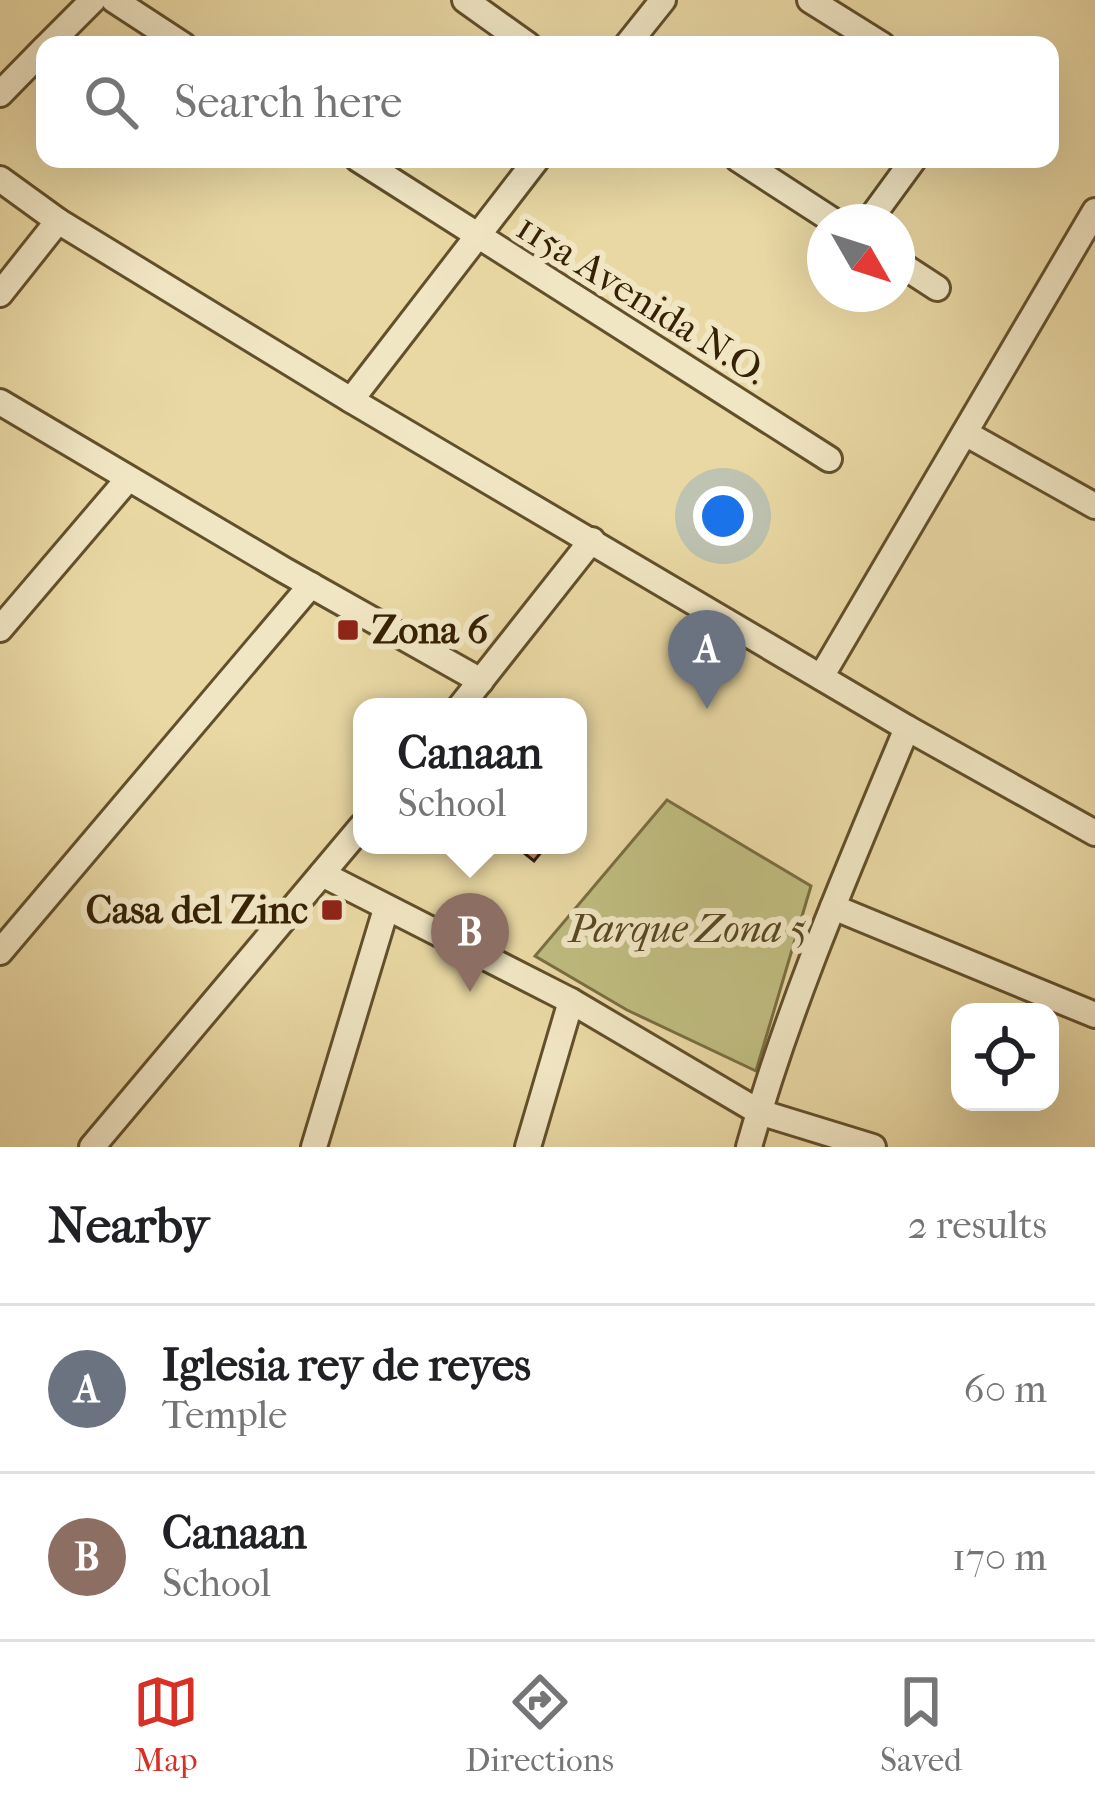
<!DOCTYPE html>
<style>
body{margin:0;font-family:"IM FELL French Canon",serif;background:#f2f2f2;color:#202124}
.controls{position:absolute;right:36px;bottom:36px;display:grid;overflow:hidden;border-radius:24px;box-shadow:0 12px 48px #0002}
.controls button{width:108px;height:108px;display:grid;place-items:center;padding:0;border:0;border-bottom:3px solid #e0e0e0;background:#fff;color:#202124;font:60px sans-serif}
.compass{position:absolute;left:807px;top:204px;width:108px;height:108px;border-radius:50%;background:#fff;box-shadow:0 12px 48px #0002;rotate:129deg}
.you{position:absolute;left:723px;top:516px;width:42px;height:42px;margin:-30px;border:9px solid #fff;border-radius:50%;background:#1a73e8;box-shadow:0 0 0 18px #1a73e833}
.badge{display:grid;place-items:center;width:78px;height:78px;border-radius:50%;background:#d93025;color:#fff;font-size:39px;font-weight:700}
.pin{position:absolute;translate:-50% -99px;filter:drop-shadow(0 3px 6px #0008)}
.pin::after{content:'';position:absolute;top:63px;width:42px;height:36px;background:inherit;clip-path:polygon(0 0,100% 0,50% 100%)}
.popup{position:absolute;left:353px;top:698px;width:234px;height:156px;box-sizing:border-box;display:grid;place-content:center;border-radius:24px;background:#fff;filter:drop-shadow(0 3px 9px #0005);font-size:39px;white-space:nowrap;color:#757577}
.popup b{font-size:45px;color:#202124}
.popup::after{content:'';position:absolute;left:50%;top:100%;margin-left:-24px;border:24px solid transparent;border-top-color:#fff}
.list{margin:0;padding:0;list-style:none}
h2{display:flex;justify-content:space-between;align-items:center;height:156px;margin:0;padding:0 48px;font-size:51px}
h2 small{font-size:39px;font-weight:400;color:#757577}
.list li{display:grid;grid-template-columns:78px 1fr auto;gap:36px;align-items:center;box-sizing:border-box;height:168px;padding:0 48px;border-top:3px solid #e0e0e0}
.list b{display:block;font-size:45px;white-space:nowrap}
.list p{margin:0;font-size:39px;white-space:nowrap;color:#757577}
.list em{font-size:39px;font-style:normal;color:#757577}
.icon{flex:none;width:66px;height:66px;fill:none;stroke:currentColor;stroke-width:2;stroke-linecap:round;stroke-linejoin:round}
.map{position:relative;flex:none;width:1095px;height:1147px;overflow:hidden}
.search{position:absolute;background:#fff;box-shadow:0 12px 48px #0002;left:36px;right:36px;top:36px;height:132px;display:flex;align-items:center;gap:30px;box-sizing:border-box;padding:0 42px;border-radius:24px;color:#757577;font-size:45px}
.sheet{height:492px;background:#fff}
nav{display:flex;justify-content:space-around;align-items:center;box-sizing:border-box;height:168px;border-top:3px solid #e0e0e0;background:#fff;font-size:33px;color:#757577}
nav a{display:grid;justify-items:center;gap:6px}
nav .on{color:#d93025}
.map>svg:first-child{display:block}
.green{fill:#bfbc80;stroke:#7a6e42;stroke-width:3}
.building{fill:#d49373;stroke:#352103;stroke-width:3}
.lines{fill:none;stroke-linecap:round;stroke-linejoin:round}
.minor-casing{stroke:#624f2b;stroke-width:30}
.minor{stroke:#f1e6c4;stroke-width:24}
.poi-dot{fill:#8f2418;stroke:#f1e6c4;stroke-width:4.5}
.labels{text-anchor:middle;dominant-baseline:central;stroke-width:12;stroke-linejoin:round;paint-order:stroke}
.street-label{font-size:39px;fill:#352103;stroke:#f1e6c4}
.poi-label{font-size:39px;font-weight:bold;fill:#352103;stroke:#f1e6c4;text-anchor:start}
.park-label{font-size:39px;font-style:italic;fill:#584822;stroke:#f1e6c4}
</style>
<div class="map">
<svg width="1095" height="1147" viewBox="0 0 1095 1147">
<rect width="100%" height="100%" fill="#e9d8a4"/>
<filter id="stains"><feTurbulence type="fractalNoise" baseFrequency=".00167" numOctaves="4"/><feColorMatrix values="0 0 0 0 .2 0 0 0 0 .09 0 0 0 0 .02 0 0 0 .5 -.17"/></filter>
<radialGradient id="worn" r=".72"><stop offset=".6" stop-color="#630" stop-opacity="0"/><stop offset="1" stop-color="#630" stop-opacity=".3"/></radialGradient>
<polygon class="green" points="667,800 811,886 756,1071 627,1010 535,956"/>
<polygon class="building" points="514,845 547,845 534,861"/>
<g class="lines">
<defs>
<g id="minor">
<polyline points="114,0 183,45"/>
<polyline points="465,0 528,45"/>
<polyline points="810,0 882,45"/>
<polyline points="48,45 93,0"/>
<polyline points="627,45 663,0"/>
<polyline points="0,94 45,48"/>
<polyline points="358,159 829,459"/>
<polyline points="738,159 835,222"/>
<polyline points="0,179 58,221 351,400 907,728 1095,833"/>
<polyline points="868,222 914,159"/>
<polyline points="897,262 937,288"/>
<polyline points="0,294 58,221"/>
<polyline points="351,400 537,159"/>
<polyline points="0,402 284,570 481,681"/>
<polyline points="965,433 1095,506"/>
<polyline points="0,629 128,479"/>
<polyline points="821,677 1095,211"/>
<polyline points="460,707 592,540"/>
<polyline points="322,874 571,1001 759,1112 873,1147"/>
<polyline points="833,907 1095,1015"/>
<polyline points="0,952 311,585"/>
<polyline points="92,1147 362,826"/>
<polyline points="314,1147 386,909"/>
<polyline points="528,1147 571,1001"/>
<path d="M749,1147C789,1004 850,865 907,728"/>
</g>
</defs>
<use href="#minor" class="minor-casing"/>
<use href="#minor" class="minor"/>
</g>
<g class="poi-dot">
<rect x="336" y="618" width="24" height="24" rx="6"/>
<rect x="320" y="898" width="24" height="24" rx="6"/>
</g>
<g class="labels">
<g class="street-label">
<text transform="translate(642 299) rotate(32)">115a Avenida N.O.</text>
</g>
<g class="poi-label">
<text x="372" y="630">Zona 6</text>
<text x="308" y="910" text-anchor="end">Casa del Zinc</text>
</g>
<g class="park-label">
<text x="688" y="929">Parque Zona 5</text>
</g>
</g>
<rect width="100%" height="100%" filter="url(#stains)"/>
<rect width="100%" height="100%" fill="url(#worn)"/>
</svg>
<div class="controls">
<button><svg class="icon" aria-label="locate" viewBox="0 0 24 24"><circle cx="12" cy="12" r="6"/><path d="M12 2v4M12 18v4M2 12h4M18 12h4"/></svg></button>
</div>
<svg class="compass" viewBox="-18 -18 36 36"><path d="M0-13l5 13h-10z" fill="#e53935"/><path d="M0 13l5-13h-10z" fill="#757577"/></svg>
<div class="you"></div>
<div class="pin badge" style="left:707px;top:709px;background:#6b7280">A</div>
<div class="pin badge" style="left:470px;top:992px;background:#8d6e63">B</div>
<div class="popup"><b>Canaan</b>School</div>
<div class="search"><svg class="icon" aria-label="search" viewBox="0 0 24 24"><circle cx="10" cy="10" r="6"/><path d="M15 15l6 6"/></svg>Search here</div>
</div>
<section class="sheet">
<h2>Nearby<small>2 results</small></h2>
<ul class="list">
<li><span class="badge" style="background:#6b7280">A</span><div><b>Iglesia rey de reyes</b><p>Temple</p></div><em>60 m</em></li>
<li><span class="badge" style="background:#8d6e63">B</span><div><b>Canaan</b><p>School</p></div><em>170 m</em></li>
</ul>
</section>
<nav>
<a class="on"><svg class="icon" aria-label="map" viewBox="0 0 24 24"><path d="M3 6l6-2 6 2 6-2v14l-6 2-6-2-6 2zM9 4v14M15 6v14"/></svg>Map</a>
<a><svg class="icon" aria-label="directions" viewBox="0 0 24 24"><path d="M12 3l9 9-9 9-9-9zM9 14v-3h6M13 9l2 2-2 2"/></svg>Directions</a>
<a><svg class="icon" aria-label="saved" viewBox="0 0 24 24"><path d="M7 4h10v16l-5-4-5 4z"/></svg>Saved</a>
</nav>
